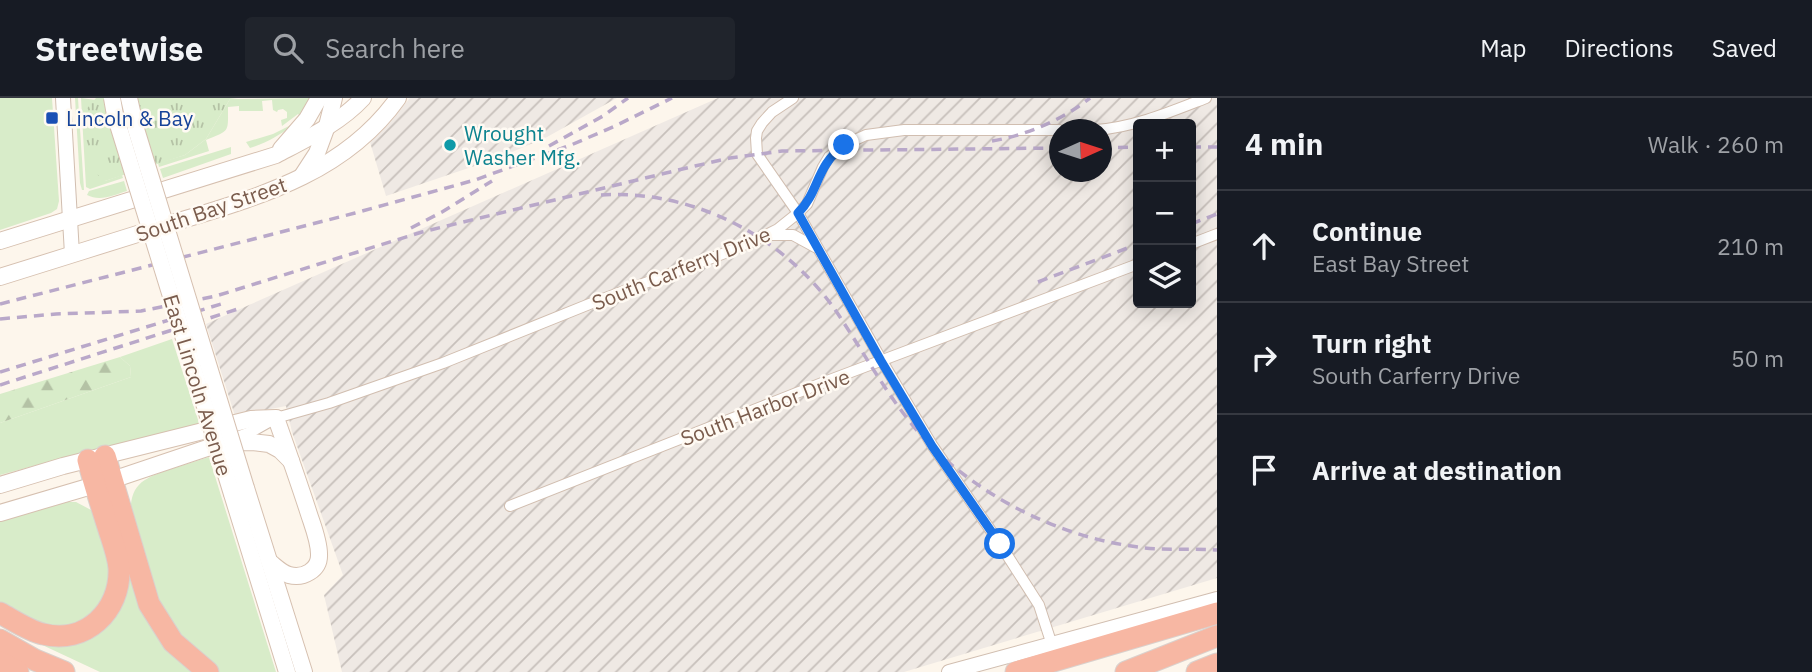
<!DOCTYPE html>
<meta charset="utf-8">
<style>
body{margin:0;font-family:"IBM Plex Sans",sans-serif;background:#20242c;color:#f1f3f6}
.controls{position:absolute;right:21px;top:21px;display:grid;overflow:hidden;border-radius:7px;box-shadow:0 4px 18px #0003}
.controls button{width:63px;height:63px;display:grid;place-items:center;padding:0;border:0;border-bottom:2px solid #363941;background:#171b24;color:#f1f3f6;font:35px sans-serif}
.compass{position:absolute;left:1049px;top:21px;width:63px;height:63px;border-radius:50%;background:#171b24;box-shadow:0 4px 18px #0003;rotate:87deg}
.stop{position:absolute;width:21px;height:21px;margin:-16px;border:5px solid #1a73e8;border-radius:50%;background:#fff}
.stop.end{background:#1a73e8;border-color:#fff;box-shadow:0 2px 7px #0008}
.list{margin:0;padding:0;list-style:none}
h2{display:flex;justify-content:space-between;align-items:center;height:91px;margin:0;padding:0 28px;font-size:30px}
h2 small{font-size:23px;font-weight:400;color:#9ea1a6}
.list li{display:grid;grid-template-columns:46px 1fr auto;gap:21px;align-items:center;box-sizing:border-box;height:112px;padding:0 28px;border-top:2px solid #363941}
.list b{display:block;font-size:26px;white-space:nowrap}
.list p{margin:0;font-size:23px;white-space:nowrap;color:#9ea1a6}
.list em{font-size:23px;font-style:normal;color:#9ea1a6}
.icon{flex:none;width:38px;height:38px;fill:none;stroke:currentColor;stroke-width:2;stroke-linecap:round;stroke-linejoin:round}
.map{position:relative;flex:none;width:1217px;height:574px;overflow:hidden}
header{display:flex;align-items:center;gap:42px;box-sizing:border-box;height:98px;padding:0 35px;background:#171b24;border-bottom:2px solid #363941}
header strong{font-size:33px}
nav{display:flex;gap:38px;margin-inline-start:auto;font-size:24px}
.search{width:490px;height:63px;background:#20242c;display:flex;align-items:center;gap:18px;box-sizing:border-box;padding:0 24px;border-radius:7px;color:#9ea1a6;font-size:26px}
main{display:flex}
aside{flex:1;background:#171b24}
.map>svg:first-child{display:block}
.industrial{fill:url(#industrial-furrows);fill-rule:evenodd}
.grass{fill:#d8ecc9}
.forest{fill:url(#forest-firs)}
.park{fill:url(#park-tufts)}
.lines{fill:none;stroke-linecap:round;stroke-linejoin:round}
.minor-casing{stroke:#d1beb0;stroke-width:12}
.tertiary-casing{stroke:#d1beb0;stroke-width:16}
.secondary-casing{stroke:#d6c0b0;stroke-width:18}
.motorway-casing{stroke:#dad1cd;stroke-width:23}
.minor{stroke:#fff;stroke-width:10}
.tertiary{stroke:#fff;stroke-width:14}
.secondary{stroke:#fff;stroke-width:16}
.motorway{stroke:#f7b7a3;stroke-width:21}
.rail{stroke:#b9a8c9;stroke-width:3.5;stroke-dasharray:10 7;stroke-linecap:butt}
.secondary-bridge-casing{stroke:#d6c0b0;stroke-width:18;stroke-linecap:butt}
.secondary-bridge{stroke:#fff;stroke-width:16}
.route{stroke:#1a73e8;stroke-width:9}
.transit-dot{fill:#1a4fb4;stroke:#fffaf3;stroke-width:2.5}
.culture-dot{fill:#0f9aa8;stroke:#fffaf3;stroke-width:2.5}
.labels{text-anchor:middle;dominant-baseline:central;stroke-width:5;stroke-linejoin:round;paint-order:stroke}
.transit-label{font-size:21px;fill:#164399;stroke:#fffaf3;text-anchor:start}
.culture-label{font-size:21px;fill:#0d838f;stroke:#fffaf3;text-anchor:start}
.street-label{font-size:21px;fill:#7a5c4d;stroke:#fffaf3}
</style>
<header>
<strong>Streetwise</strong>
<div class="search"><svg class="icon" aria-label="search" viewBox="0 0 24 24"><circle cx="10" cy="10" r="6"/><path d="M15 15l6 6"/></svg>Search here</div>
<nav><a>Map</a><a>Directions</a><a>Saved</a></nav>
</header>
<main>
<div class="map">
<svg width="1217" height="574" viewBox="0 0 1217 574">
<defs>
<pattern id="industrial-furrows" width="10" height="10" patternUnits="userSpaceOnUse" patternTransform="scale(1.75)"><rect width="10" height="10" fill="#efe9e4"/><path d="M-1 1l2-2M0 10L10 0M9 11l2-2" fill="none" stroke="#c7c0bb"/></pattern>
<pattern id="forest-firs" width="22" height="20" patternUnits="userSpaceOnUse" patternTransform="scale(1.75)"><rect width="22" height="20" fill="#d8ecc9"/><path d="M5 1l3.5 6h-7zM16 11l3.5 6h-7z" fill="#b4c2a5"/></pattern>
<pattern id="park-tufts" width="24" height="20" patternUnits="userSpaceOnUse" patternTransform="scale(1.75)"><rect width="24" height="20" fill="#d8ecc9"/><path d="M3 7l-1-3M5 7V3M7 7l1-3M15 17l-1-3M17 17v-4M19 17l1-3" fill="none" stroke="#b4c2a5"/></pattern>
</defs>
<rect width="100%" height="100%" fill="#fdf6ec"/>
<g class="industrial">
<polygon points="410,0 617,0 547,39 498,60 386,98 370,44 389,25"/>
<path d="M718,0H1217V480L904,574H342L324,497L343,477L292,334L286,308L235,318L206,226ZM1138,26H1191V205H1138ZM1059,32H1101V74H1059Z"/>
</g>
<g class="grass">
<polygon points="0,0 52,0 59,103 57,111 51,115 0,132"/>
<polygon points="75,0 78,0 84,92 82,92 80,85"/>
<polygon points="81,0 96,2 105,83 122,77 123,80 90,91 86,89"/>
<path d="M313,0L301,19L298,16L282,28L281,22L287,20V14L283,11L278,12L277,14L273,12L272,2L262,3L263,13H239V8L228,9C228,35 230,32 206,42L209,53L159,69L158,65L185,57L206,41L230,1Z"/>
<path d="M291,27L292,28C278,38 266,45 250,50L246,44L273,36Z"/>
<polygon points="231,49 231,56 163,80 160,71"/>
<path d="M124,83L127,93C114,97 100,104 87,97L89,93Z"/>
<polygon points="172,241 200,328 48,364 0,377 0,325 131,279 130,268 120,259"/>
<path d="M209,359L276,574H219L196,554L176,531L159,506L131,417C129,386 144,380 171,371C184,367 196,363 209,359Z"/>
<polygon points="67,404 76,404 93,413 111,459 110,490 96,515 72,529 42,528 0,506 0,423"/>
<polygon points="125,475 132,477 195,574 100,574 38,545 78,541"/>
</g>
<polygon class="forest" points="120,259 130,268 131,279 0,325 0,296"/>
<polygon class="park" points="96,0 238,0 230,1 206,41 185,57 105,83 88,69 84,14"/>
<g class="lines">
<defs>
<g id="minor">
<polyline points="793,0 772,14 762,25 757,33 756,40 757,56 798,115 882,263 932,347 1000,446 1039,507 1052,547"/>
<path d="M1096,32C1135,29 1170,14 1206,0"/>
<polyline points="771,137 793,137 815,149"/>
<polyline points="1191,146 1217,136"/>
<polyline points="232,341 253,333 276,320 329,305 443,265 592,205 725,155 760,140 778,131 798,115 807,106 823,69 829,59 844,47 866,37 904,32 1059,32"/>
<polyline points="510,408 827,283 1138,166"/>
</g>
<g id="tertiary">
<polyline points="63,0 72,156"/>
<polyline points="949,574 1217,501"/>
</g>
<g id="secondary">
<polyline points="281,51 307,21 319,0"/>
<polyline points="302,78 317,55 327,28 334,0"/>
<path d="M0,143L276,57C306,41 340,25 363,0"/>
<path d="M0,179C54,162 109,145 163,128C250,101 342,79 398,0"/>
<path d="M0,387L63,368L251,321L276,320C287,351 298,382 308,413C312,426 319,442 319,456C320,472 303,481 289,477C282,475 276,469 271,465"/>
<polyline points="246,390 304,574"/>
<polyline points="232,396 287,574"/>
<polyline points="0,415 112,382 222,345 252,344 269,346 280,352 291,363"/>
</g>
<g id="motorway">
<polyline points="105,358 149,506 173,544 208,574"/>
<path d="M0,515C13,522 29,533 43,536C85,547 121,513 119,470C118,457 112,442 108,429C101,407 94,385 88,362"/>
<polyline points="0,542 35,562 64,574"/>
<polyline points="0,564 18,574"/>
<polyline points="1016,574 1217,515"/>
<polyline points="1126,574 1217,538"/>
<polyline points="1197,574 1217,566"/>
</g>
</defs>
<use href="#minor" class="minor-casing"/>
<use href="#tertiary" class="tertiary-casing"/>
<use href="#secondary" class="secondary-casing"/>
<use href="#motorway" class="motorway-casing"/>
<use href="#minor" class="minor"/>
<use href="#tertiary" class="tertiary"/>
<use href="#secondary" class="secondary"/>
<use href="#motorway" class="motorway"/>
<g class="rail">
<path d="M992,43C1027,37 1062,22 1090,0"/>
<polyline points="549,48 603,18 628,0"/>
<polyline points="1191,49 1217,49"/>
<polyline points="1101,50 1138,49"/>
<path d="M601,97C695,91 789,141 840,219C873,269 901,323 947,363C1001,409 1068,440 1138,449C1164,453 1191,450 1217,452"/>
<polyline points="1191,126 1217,116"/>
<polyline points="411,130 442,114 492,83"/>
<polyline points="1038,184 1138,146"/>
<polyline points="0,206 355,115 475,82 571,47 615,28 672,0"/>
<polyline points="0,221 56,216 141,213 216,198 422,134 695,68 730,60 782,53 1059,50"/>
<polyline points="0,274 221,206"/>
<polyline points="0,287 241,210"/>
</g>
<defs>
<g id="secondary-bridge">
<polyline points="112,0 115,17 232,396"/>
<polyline points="129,0 136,31 246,390"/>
</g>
</defs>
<use href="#secondary-bridge" class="secondary-bridge-casing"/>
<use href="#secondary-bridge" class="secondary-bridge"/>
</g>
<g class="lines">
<path class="route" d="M844,47C815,69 820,93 798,115L881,263L932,348L1000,446"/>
</g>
<rect class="transit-dot" x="45" y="13" width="14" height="14" rx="3.5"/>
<circle class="culture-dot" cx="450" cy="47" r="7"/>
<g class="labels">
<g class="transit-label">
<text x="66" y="20">Lincoln &amp; Bay</text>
</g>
<g class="culture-label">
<text x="464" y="35">Wrought<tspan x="464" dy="24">Washer Mfg.</tspan></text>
</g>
<g class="street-label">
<text transform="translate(211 111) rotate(-19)">South Bay Street</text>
<text transform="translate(681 170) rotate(-22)">South Carferry Drive</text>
<text transform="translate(198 287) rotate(73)">East Lincoln Avenue</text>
<text transform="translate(765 309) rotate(-21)">South Harbor Drive</text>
</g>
</g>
</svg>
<div class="controls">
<button>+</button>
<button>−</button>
<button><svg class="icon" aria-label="layers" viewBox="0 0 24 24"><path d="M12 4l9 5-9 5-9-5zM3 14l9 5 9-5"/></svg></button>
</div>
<svg class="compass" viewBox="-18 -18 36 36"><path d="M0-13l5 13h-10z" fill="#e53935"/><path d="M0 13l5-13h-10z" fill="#9ea1a6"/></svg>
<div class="stop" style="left:1000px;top:446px"></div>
<div class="stop end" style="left:844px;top:47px"></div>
</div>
<aside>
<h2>4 min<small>Walk · 260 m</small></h2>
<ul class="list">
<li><svg class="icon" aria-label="ahead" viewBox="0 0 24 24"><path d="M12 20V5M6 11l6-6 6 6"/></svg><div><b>Continue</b><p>East Bay Street</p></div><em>210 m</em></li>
<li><svg class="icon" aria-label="right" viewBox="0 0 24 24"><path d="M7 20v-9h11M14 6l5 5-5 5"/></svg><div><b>Turn right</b><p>South Carferry Drive</p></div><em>50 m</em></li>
<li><svg class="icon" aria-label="arrive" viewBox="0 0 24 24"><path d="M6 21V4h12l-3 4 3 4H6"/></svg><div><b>Arrive at destination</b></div></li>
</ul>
</aside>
</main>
